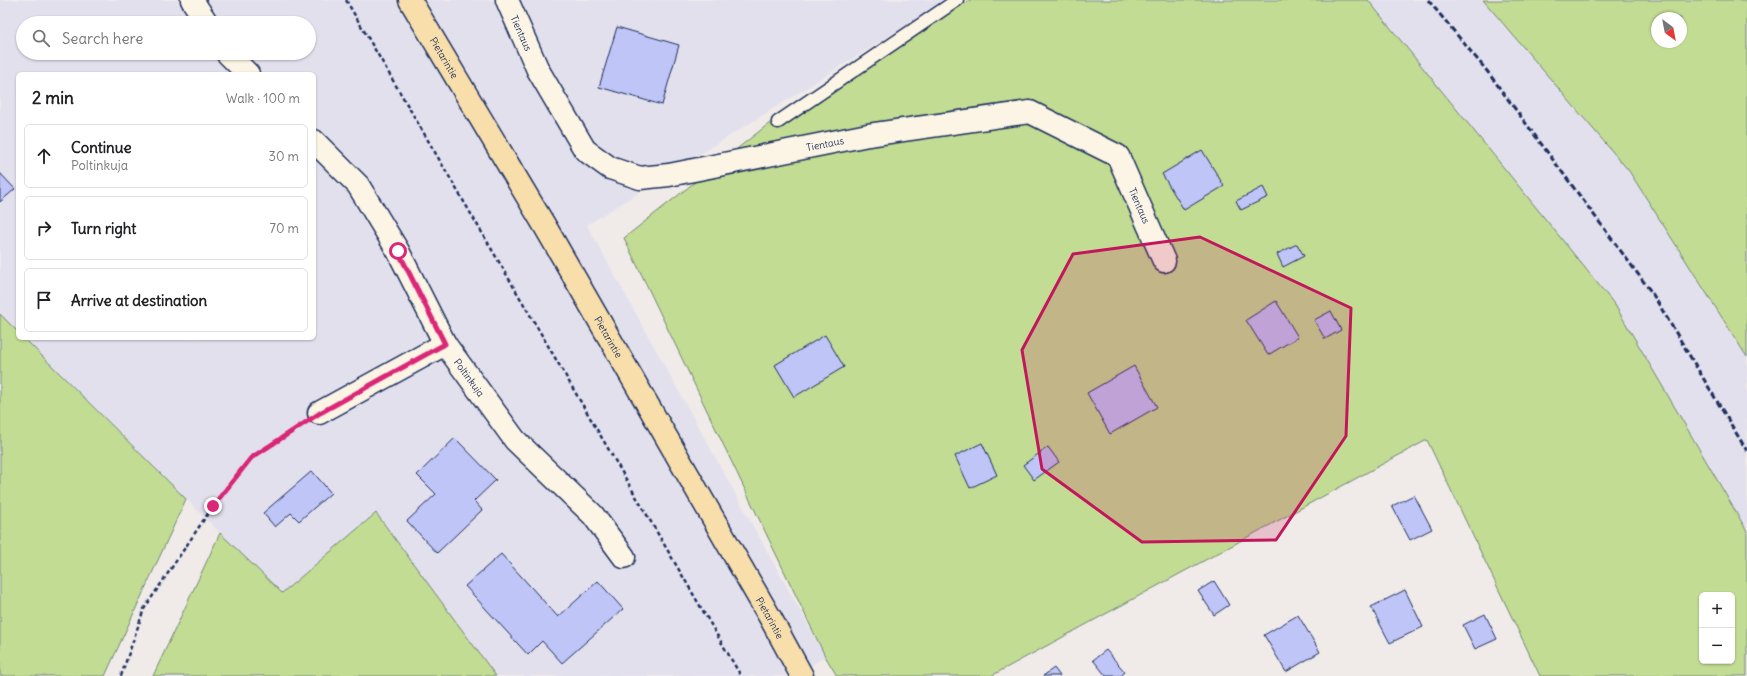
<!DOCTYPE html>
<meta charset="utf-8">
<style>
body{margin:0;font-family:Delius,sans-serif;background:#f6f6f6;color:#202124}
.controls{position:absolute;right:12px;bottom:12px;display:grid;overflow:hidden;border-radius:6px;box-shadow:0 1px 3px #0004}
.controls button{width:36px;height:36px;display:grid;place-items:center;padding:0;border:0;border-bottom:1px solid #e0e0e0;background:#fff;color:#202124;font:20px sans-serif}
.compass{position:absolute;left:1651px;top:12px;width:36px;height:36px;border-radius:50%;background:#fff;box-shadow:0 1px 3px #0004;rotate:148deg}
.stop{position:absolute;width:12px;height:12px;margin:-9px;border:3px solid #db2777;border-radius:50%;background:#fff}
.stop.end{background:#db2777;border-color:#fff;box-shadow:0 1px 4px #0008}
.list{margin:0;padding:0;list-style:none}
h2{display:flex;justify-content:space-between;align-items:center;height:52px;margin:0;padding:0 16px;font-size:17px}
h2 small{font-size:13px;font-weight:400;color:#757577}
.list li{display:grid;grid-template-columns:26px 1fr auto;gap:12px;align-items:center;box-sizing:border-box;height:64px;margin:0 8px 8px;padding:0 8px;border:1px solid #e0e0e0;border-radius:6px}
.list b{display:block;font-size:15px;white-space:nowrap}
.list p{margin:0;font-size:13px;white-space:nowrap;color:#757577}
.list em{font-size:13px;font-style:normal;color:#757577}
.icon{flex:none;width:22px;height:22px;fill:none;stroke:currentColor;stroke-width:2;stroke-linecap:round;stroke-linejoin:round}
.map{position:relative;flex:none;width:1747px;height:676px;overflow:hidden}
.search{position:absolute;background:#fff;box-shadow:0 1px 3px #0004;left:16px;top:16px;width:300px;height:44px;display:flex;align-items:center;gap:10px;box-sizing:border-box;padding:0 14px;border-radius:22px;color:#757577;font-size:15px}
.panel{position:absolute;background:#fff;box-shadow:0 1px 3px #0004;left:16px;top:72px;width:300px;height:268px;border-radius:6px}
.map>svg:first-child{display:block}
.built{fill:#e2e0ed;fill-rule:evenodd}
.green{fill:#c2dc93;stroke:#6e8678;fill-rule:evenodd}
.building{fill:#c0c5f7;stroke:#1b2f5e}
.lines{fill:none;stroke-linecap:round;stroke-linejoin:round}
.service-casing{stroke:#1b2f5e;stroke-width:15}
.minor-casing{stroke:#1b2f5e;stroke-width:25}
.primary-casing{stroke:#1b2f5e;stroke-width:25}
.path{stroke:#1b2f5e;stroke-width:2.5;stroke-dasharray:4 3;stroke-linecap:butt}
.service{stroke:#fcf5e5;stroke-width:12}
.minor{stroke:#fcf5e5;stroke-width:22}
.primary{stroke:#f8deab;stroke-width:22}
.rail{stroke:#1b2f5e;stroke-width:3;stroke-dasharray:6 3;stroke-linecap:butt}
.route{stroke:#db2777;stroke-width:5}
.marked{fill:#c2185b;fill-opacity:0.2;stroke:#c2185b;stroke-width:3;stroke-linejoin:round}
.labels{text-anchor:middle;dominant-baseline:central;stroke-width:4;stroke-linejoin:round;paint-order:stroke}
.street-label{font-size:10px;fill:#1b2f5e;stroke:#fcf5e5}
</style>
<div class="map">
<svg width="1747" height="676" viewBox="0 0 1747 676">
<rect width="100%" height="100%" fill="#f0ebe9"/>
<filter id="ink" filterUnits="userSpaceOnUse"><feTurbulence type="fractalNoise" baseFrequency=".025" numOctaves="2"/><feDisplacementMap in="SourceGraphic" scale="8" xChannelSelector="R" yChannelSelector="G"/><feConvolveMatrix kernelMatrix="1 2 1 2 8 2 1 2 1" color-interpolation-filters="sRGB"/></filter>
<g filter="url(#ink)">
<g class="built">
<path d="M0,0H947L587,225L825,656L797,676H496L376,513L282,593L220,533L24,338H314V74H18V332L0,314ZM23,23H309V53H23Z"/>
<polygon points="1368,0 1483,0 1629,171 1747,357 1747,531 1615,305"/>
</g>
<g class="green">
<path d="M970,0H1368L1615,305L1747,531V676H1540L1427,440L991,676H837L825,656L624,238L785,111ZM1702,595H1732V661H1702Z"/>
<path d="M1483,0H1747V357L1629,171ZM1657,18H1681V42H1657Z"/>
<polygon points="0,314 18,332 18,338 24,338 186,499 105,676 0,676"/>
<polygon points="376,513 496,676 153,676 220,533 282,593"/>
</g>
<g class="building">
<polygon points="617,27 679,45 662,105 599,87"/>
<polygon points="1202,150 1224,186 1184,210 1162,174"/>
<polygon points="0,173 15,189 0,202"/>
<polygon points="1263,187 1268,197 1241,210 1236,201"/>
<polygon points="1297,244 1304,256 1283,267 1277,254"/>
<polygon points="1276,301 1298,337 1268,355 1246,320"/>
<polygon points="1331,311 1341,330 1325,339 1314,320"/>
<polygon points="825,335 844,367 794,397 775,365"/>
<polygon points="1134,366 1157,407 1110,434 1087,393"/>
<polygon points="455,438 496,480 474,501 482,510 437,553 407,521 436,494 417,475"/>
<polygon points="982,443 997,475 970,488 955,456"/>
<polygon points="1048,447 1059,462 1034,480 1023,465"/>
<polygon points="312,471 331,493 299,521 291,513 275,527 263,513"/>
<polygon points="1414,495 1432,529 1410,540 1392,506"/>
<polygon points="501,554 558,617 598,581 623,609 562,663 542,641 528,655 465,586"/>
<polygon points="1214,581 1229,605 1214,615 1198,591"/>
<polygon points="1405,590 1423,627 1390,643 1371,607"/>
<polygon points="1485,614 1497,639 1475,649 1463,625"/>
<polygon points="1298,615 1320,652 1286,672 1264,635"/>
<polygon points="1106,650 1125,672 1121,676 1106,676 1093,660"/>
<polygon points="1054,668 1060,676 1043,676"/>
</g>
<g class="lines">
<defs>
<polyline id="service" points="778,122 957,0"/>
<g id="minor">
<polyline points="192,0 207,23"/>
<path id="s1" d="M507,0L538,70L585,150L610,168L640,178L669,175L868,135L1030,112L1118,156L1164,261"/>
<polyline points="227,53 248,74"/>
<path id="s2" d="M314,141L358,185L398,251L445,344L515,440L593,515L624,557"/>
<polyline points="319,413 445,344"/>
</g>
<g id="primary">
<path id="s3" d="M410,0L546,228L771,619L802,676"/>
</g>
</defs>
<use href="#service" class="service-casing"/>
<use href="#minor" class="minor-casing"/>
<use href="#primary" class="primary-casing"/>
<g class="path">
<polyline points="346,0 741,676"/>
<polyline points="121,676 144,609 213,506 251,458 299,427"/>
</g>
<use href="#service" class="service"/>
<use href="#minor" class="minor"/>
<use href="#primary" class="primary"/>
<polyline class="rail" points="1428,0 1487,71 1652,293 1747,451"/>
</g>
</g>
<g class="lines" filter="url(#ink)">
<polyline class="route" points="213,506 251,458 320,413 445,344 398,251"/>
</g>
<path class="marked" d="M1200,237L1351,308L1346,436L1276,540L1142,542L1042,469L1022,350L1073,254Z"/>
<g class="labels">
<g class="street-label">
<text stroke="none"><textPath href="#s1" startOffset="36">Tientaus</textPath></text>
<text stroke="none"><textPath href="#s3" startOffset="67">Pietarintie</textPath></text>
<text stroke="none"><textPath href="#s1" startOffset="420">Tientaus</textPath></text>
<text stroke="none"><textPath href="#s1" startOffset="780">Tientaus</textPath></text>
<text stroke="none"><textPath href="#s3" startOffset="391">Pietarintie</textPath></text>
<text stroke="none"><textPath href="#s2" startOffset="285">Poltinkuja</textPath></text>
<text stroke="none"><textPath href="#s3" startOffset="715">Pietarintie</textPath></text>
</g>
</g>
</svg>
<div class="controls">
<button>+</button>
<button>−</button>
</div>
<svg class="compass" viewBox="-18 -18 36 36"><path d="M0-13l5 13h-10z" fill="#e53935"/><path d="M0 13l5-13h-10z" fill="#757577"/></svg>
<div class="stop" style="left:398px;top:251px"></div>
<div class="stop end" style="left:213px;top:506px"></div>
<div class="search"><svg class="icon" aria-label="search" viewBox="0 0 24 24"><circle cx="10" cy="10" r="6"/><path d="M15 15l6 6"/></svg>Search here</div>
<section class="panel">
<h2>2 min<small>Walk · 100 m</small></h2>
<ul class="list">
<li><svg class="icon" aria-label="ahead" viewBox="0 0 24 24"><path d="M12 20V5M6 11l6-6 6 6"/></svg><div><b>Continue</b><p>Poltinkuja</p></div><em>30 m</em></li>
<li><svg class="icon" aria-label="right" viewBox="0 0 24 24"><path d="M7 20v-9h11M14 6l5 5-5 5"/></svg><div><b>Turn right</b></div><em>70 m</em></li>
<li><svg class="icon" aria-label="arrive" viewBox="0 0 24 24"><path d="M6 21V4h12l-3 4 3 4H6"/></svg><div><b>Arrive at destination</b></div></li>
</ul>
</section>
</div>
